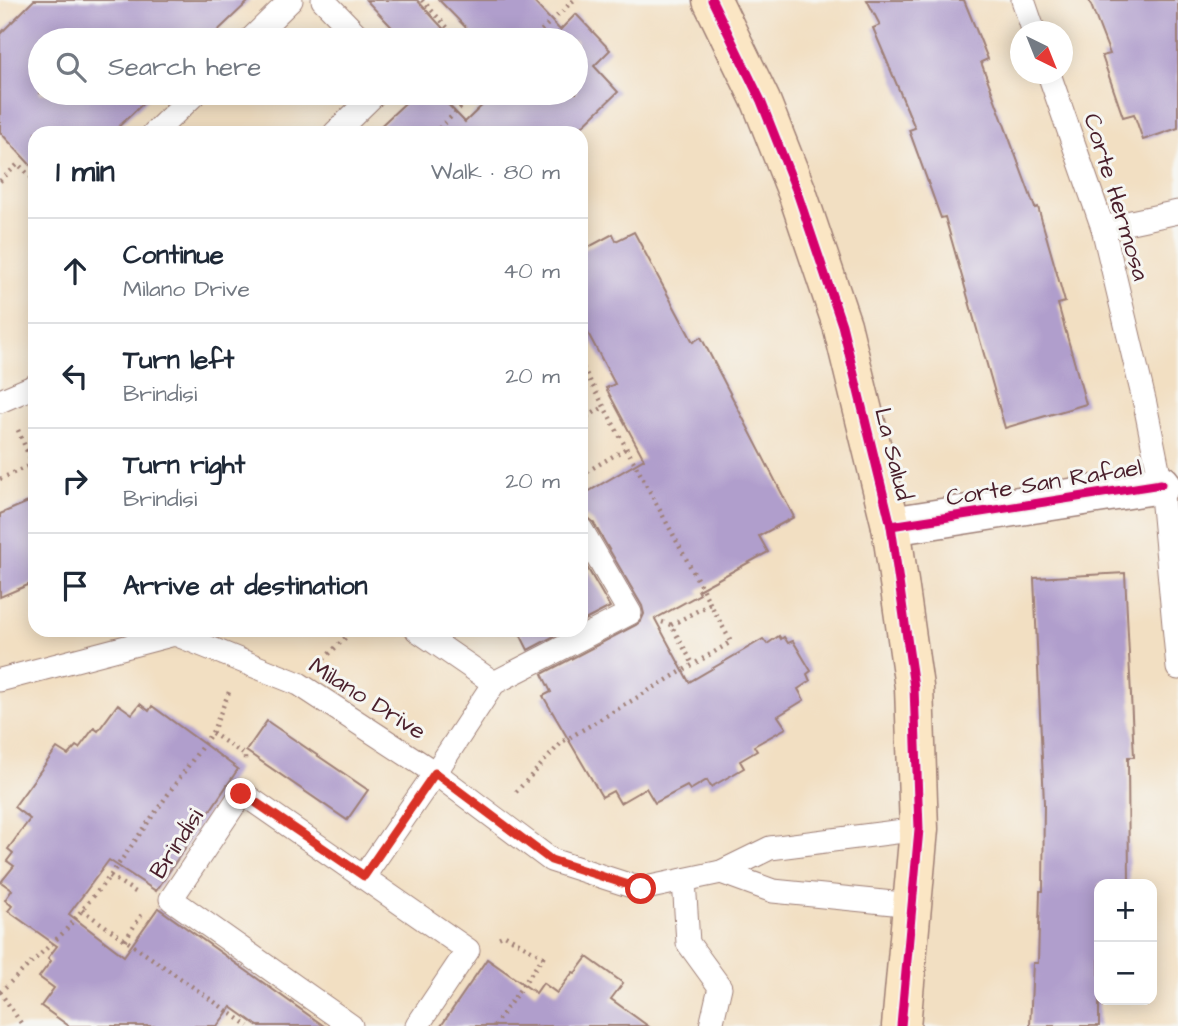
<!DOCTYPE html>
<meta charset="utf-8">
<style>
body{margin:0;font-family:"Architects Daughter",sans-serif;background:#f2f2f3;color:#1f2937}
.controls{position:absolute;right:21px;bottom:21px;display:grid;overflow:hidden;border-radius:14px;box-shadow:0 4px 18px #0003}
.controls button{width:63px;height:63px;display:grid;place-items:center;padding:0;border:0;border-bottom:2px solid #e0e1e3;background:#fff;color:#1f2937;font:35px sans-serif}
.compass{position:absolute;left:1010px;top:21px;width:63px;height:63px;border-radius:50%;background:#fff;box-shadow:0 4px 18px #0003;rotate:137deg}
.stop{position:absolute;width:21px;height:21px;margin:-16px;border:5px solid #d93025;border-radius:50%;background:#fff}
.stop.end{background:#d93025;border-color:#fff;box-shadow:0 2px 7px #0008}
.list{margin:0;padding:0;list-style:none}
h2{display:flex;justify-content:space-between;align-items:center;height:91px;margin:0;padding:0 28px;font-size:30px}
h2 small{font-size:23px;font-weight:400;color:#747a83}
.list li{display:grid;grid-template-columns:46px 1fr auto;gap:21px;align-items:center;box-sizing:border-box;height:105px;padding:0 28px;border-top:2px solid #e0e1e3}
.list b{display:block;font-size:26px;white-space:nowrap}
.list p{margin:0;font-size:23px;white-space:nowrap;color:#747a83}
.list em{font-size:23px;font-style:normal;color:#747a83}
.icon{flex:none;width:38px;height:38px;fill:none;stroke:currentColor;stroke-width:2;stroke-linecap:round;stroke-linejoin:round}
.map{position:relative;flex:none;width:1178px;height:1026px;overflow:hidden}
.search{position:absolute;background:#fff;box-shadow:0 4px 18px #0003;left:28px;top:28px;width:560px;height:77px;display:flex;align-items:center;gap:18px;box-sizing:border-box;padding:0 24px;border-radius:38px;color:#747a83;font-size:26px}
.panel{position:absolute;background:#fff;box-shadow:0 4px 18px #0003;left:28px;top:126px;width:560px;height:511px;border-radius:21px}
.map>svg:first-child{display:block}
.building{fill:#b09ecc}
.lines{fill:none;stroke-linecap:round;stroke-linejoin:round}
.lane-casing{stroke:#9e7f76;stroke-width:25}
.street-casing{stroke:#9e7f76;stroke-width:41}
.secondary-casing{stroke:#9e7f76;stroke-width:41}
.path{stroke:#9e7f76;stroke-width:4.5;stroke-dasharray:2 5;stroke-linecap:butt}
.lane{stroke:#fff;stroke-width:23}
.street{stroke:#fff;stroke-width:38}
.secondary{stroke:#fbe6c4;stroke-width:38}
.cycleway-casing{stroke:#f6f6f2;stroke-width:13}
.cycleway{stroke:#d6006c;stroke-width:9}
.route{stroke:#d93025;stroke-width:9}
.labels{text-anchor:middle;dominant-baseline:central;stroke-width:6;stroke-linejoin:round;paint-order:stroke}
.street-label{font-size:24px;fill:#4a1f2b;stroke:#f6f6f2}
</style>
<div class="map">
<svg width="1178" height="1026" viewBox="0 0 1178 1026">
<rect width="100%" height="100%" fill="#f6f6f2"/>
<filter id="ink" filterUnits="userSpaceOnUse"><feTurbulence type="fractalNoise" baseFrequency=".0143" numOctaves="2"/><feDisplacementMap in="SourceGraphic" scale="14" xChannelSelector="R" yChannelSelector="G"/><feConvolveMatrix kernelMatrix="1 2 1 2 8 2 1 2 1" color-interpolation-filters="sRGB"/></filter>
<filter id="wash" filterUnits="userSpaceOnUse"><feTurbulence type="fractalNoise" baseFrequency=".00686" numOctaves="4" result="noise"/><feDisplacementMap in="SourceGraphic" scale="28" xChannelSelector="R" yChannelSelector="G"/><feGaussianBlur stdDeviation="1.57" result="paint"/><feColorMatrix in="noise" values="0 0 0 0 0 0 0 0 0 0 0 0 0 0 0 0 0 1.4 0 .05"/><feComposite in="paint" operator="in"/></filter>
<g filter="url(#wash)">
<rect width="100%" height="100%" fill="#f2dfc2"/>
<g id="blocks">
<g class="building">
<polygon points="34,0 250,0 208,40 40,40 40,93 154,93 112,133 35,133 35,170 0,132 0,34"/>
<polygon points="366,0 417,0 451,37 448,40 404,40"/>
<polygon points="439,0 532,0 560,30 576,14 610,50 594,66 618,92 575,133 373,133 416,93 437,93 465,122 495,93 576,93 576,40 478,40"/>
<polygon points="867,0 964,0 988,59 981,62 1035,208 1038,207 1065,302 1058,304 1086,404 1005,428 945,217 941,218 909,130 915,128 873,28 880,25"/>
<polygon points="1089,0 1178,0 1178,128 1143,140 1134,114 1123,117 1102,56 1110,54"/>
<polygon points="634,232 693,342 701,337 794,517 759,536 768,552 698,590 700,594 655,619 689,682 763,639 767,644 779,636 781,639 784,637 788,643 793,641 811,671 807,674 810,681 798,689 804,700 778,716 786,728 754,746 757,751 740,761 744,768 711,787 707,780 690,790 687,786 655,803 646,788 620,803 613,791 602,797 543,696 551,692 542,674 636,625 641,621 644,614 642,606 593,522 587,517 581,515 581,496 644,459 606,388 615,384 581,320 581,251 613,234 616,241"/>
<polygon points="35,499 35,582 0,597 0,514"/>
<polygon points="581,557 610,607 581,622"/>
<polygon points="1125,573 1134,757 1128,757 1129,884 1099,884 1099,1026 1030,1026 1033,963 1038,963 1040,891 1043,891 1044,803 1034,578"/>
<polygon points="518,630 566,630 528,650"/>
<polygon points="118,704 132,714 140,704 149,711 152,706 238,769 156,891 109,860 69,914 124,956 158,908 324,1026 258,1026 231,1007 217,1026 69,1026 41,1006 54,988 39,977 51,961 48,958 57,946 8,911 12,906 5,900 12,890 1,882 14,866 7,861 13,853 8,849 30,819 14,807 57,748 68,755 76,746 79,748 94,728 98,731"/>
<polygon points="267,721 368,790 347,820 246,751"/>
<polygon points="587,957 623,983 611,999 648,1026 441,1026 487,959 536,993 543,983 557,993 573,972 575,973"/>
</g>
</g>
</g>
<g filter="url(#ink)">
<use href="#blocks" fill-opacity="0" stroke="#9e7f76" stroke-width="2"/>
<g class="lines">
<defs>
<g id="lane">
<polyline points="323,0 362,40"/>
<polyline points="1023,0 1034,32"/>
<polyline points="250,40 291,0"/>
<polyline points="1049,74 1103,228 1145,404 1161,484 1178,668"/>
<polyline points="154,133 196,93"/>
<polyline points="335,133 376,93"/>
<polyline points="1103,228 1178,212"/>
<polyline points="0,401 35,386"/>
<polyline points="417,630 494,683"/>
<polyline points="0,680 175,634 299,684 435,773 551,860 641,889 721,872 770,848 919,829"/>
<polyline points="721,872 773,891 913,905"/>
<polyline points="364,876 435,773 494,683 630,613 581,529"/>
<polyline points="684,880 688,943 720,987 711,1026"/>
<polyline points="351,1026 171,899 242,793 468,950 417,1026"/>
</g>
<polyline id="street" points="891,526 1161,484"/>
<polyline id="secondary" points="712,0 761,101 797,192 842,325 891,526 914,687 919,829 901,1026"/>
</defs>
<use href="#lane" class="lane-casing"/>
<use href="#street" class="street-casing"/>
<use href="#secondary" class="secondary-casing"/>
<g class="path">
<polyline points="422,0 459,40"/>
<polyline points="531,40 574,0"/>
<polyline points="453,93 464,104"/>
<polyline points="434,133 476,93"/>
<polyline points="0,181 18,164 35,181"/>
<polyline points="581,420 604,407"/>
<polyline points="18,430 27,451"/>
<polyline points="35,448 27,451 35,469"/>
<polyline points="581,475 625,449"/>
<polyline points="0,479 33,464"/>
<polyline points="662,622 671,625 693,664"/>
<polyline points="671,625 710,604"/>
<polyline points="324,659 353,630"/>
<polyline points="212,733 245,755 245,762"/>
<polyline points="516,792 562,742 731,642 581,364"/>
<polyline points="110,876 137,893"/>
<polyline points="82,910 249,1026"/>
<polyline points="125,940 142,914"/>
<polyline points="0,992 64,932 110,876 213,731 229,692"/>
<polyline points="0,992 23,1026"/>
<polyline points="494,1026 543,957 505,935 498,938"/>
</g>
<use href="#lane" class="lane"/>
<use href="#street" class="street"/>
<use href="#secondary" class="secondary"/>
<defs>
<g id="cycleway">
<polyline points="712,0 761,101 797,192 842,325 891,526 914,687 919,829 901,1026"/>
<polyline points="891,526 1161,484"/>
</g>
</defs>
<use href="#cycleway" class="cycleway-casing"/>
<use href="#cycleway" class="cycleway"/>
</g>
</g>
<g class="lines" filter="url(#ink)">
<polyline class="route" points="241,794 242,793 364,876 435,773 551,860 641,889"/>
</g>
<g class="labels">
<g class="street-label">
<text transform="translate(1116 197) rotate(73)">Corte Hermosa</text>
<text transform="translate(893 454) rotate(76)">La Salud</text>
<text transform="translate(1044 483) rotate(-9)">Corte San Rafael</text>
<text transform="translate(367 699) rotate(32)">Milano Drive</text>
<text transform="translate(177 844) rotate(-57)">Brindisi</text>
</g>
</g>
</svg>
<div class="controls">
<button>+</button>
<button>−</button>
</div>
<svg class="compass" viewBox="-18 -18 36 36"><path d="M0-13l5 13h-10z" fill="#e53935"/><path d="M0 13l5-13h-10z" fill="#747a83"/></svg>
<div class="stop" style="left:641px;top:889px"></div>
<div class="stop end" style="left:241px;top:794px"></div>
<div class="search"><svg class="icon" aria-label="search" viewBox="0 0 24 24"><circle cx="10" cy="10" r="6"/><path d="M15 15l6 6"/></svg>Search here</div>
<section class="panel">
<h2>1 min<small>Walk · 80 m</small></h2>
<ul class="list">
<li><svg class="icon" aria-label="ahead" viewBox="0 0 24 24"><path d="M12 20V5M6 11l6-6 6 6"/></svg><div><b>Continue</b><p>Milano Drive</p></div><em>40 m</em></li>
<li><svg class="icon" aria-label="left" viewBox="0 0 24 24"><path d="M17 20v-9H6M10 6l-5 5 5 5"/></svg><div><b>Turn left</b><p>Brindisi</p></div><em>20 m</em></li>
<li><svg class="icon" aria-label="right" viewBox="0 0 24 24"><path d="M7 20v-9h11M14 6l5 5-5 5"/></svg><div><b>Turn right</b><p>Brindisi</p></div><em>20 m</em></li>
<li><svg class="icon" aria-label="arrive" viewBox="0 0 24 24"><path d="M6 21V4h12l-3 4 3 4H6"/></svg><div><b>Arrive at destination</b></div></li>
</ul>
</section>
</div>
